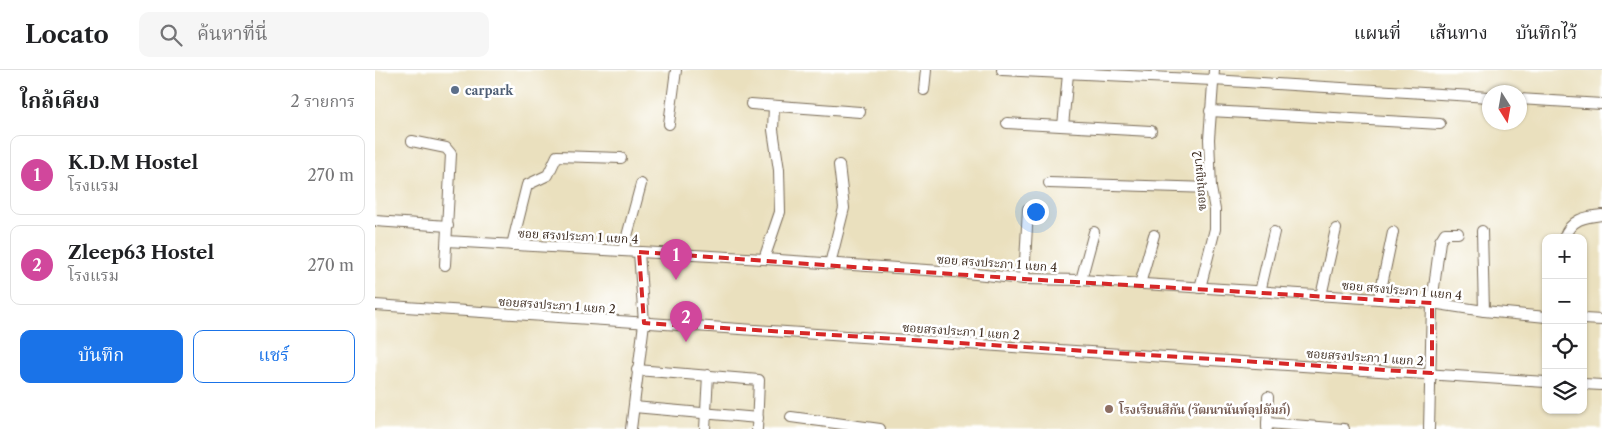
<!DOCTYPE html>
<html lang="th">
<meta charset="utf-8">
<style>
body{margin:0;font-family:"Libre Caslon Text","Noto Serif Thai",serif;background:#f6f6f6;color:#202124}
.controls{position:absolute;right:15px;bottom:15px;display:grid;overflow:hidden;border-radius:10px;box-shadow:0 1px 4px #0004}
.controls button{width:45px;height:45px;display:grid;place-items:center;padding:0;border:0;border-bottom:1px solid #e0e0e0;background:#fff;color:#202124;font:25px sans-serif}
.compass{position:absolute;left:1107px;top:15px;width:45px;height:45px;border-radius:50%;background:#fff;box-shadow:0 1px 4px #0004;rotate:169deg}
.you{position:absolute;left:660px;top:141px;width:18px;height:18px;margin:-12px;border:4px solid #fff;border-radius:50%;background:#1a73e8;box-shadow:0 0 0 8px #1a73e833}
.badge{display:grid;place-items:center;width:32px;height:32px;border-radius:50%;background:#1a73e8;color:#fff;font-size:16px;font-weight:700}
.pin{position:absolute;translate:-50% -41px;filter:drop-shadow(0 1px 2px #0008)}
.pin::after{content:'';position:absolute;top:26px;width:18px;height:15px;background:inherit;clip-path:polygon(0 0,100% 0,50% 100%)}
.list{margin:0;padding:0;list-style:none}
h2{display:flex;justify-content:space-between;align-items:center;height:65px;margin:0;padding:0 20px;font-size:21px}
h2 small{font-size:16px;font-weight:400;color:#757577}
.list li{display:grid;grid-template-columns:32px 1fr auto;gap:15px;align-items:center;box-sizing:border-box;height:80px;margin:0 10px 10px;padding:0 10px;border:1px solid #e0e0e0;border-radius:10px}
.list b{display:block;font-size:19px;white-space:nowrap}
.list p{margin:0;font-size:16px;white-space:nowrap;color:#757577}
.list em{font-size:16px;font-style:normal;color:#757577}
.actions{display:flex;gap:10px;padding:15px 20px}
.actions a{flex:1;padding:11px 0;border:1px solid #1a73e8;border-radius:10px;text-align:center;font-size:18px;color:#1a73e8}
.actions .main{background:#1a73e8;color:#fff}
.icon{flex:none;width:28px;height:28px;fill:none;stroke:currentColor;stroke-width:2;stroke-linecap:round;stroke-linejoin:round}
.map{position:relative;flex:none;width:1227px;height:359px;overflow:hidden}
header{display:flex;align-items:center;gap:30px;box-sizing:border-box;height:70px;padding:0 25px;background:#fff;border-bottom:1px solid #e0e0e0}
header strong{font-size:24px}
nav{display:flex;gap:28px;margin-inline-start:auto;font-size:18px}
.search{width:350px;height:45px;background:#f6f6f6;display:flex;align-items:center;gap:12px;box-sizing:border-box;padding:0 18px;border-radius:10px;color:#757577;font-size:19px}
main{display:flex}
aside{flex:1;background:#fff}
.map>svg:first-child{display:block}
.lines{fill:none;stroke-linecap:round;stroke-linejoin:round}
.minor-casing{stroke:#786a56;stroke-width:12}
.minor{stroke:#fff;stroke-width:10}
.marked{fill:none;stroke:#d62828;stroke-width:4;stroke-dasharray:10 6;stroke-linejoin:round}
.service-dot{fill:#5c6f8a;stroke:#fff;stroke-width:2}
.education-dot{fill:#8d6e63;stroke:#fff;stroke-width:2}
.labels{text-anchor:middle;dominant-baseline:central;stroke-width:5;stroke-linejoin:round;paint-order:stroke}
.service-label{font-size:12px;font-weight:bold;fill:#4e5e75;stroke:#fff;text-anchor:start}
.street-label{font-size:12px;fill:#3b2a1e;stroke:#fff}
.education-label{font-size:12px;font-weight:bold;fill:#785e54;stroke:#fff;text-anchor:start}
</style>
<header>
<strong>Locato</strong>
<div class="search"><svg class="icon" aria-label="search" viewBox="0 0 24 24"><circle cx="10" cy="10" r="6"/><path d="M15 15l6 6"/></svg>ค้นหาที่นี่</div>
<nav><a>แผนที่</a><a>เส้นทาง</a><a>บันทึกไว้</a></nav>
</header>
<main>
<aside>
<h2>ใกล้เคียง<small>2 รายการ</small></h2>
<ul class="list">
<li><span class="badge" style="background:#d1479c">1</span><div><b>K.D.M Hostel</b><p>โรงแรม</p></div><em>270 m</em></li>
<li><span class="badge" style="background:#d1479c">2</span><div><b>Zleep63 Hostel</b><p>โรงแรม</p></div><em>270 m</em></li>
</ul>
<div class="actions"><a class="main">บันทึก</a><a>แชร์</a></div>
</aside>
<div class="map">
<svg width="1227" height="359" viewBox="0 0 1227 359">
<rect width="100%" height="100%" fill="#fff"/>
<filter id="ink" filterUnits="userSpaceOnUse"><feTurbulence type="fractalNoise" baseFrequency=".02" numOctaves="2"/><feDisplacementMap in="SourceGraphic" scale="10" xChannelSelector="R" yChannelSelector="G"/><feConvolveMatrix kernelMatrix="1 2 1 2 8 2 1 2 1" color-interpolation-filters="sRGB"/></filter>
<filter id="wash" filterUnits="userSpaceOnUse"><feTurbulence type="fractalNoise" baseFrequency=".0096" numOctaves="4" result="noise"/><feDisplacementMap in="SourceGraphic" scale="20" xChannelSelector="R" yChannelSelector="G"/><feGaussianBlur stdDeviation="1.12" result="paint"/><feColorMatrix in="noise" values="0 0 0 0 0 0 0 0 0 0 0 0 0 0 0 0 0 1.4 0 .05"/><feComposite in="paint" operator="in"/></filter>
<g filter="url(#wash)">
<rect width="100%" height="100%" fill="#eae0be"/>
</g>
<g filter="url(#ink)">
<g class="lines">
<defs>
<g id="minor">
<polyline points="627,0 838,10 1114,27"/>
<polyline points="549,20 551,0"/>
<polyline points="1144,29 1227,34"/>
<polyline points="376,34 485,42"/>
<polyline points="835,41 1065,54"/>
<polyline points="632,53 776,61"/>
<polyline points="294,54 301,0"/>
<polyline points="688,56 693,4"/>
<polyline points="37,71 71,78 76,84 70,195"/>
<polyline points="674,113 836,118"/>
<polyline points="0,151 73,156"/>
<polyline points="1107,161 1109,241"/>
<path d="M1189,168C1196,149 1209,147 1227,145"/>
<polyline points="72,171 389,189 581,202 649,209 706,210 1004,229 1057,233 1109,241 1171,247"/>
<polyline points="137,175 152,115 173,105 182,86 246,88"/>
<polyline points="248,181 266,114"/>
<polyline points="389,189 405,142 404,100 398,60 399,36"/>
<polyline points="455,194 469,138 464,95"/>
<polyline points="649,209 653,139"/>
<polyline points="706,210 719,162"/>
<polyline points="765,214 779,165"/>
<polyline points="825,218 840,159 840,140 836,118 834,69 839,0"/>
<polyline points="885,222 899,162"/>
<polyline points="946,226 961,159"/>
<polyline points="1004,229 1018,162"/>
<polyline points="0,235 1171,312"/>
<polyline points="1208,249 1227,250"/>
<polyline points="262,300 384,310 382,359"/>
<polyline points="1208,314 1227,315"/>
<polyline points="259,337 383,348"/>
<polyline points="416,347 505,359"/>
<polyline points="892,353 969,359"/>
<polyline points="892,358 893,327"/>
<polyline points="256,359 269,253 264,182"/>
<polyline points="330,359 333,305"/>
<polyline points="1054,359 1057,233 1065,171 1070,163 1083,163"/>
</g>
</defs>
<use href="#minor" class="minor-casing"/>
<use href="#minor" class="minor"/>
</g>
</g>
<path class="marked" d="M264,182L649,209L1057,233V303L269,253Z"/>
<circle class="service-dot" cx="80" cy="20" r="5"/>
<circle class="education-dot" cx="734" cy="339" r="5"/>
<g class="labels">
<g class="service-label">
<text x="90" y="20">carpark</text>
</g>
<g class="street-label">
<text transform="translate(824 111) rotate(-95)">ซอยบุญมา2</text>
<text transform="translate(203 166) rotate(3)">ซอย สรงประภา 1 แยก 4</text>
<text transform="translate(622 193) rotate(4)">ซอย สรงประภา 1 แยก 4</text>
<text transform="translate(1027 220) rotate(5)">ซอย สรงประภา 1 แยก 4</text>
<text transform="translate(182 235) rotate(4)">ซอยสรงประภา 1 แยก 2</text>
<text transform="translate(586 261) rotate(4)">ซอยสรงประภา 1 แยก 2</text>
<text transform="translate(990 287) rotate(4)">ซอยสรงประภา 1 แยก 2</text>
</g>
<g class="education-label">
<text x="744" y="339">โรงเรียนสีกัน (วัฒนานันท์อุปถัมภ์)</text>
</g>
</g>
</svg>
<div class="controls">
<button>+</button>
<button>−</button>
<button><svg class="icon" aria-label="locate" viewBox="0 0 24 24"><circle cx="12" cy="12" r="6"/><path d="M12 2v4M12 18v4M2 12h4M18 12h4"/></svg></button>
<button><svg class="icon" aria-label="layers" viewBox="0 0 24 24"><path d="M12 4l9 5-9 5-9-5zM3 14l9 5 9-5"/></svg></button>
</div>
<svg class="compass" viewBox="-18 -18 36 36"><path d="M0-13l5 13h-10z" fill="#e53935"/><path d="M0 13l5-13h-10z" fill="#757577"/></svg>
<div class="you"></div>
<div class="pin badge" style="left:301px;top:210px;background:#d1479c">1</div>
<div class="pin badge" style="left:311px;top:272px;background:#d1479c">2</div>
</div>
</main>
